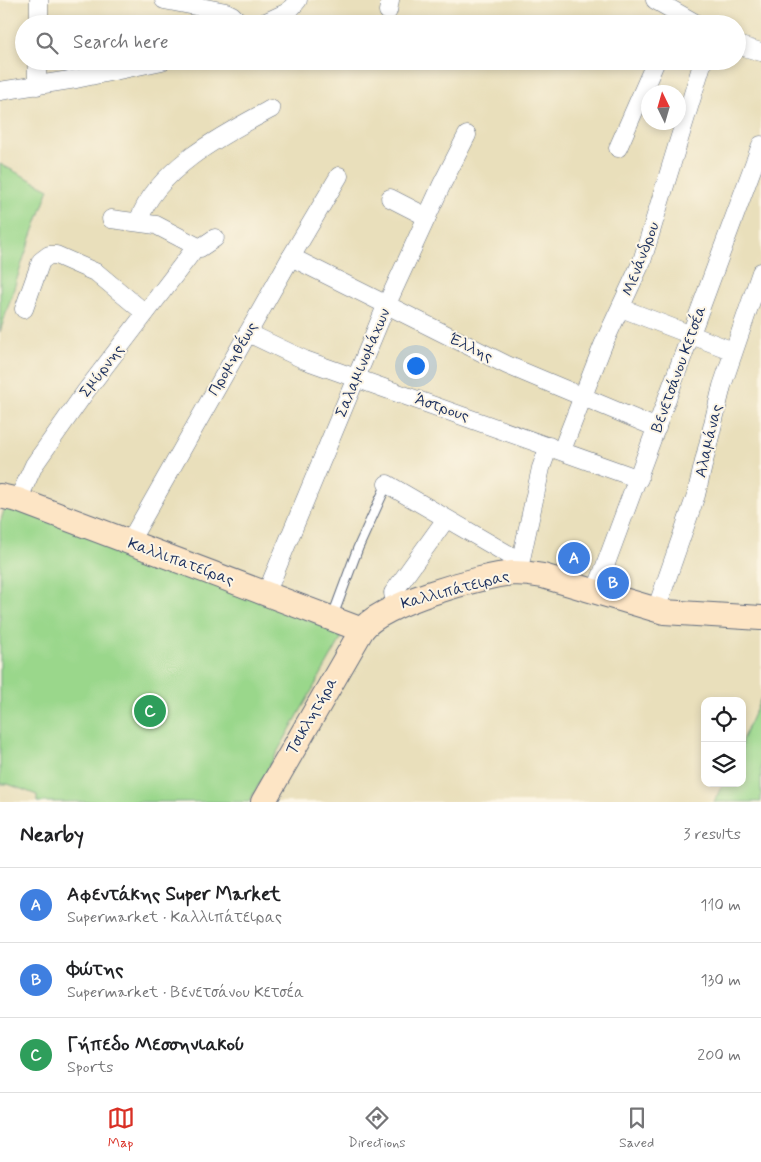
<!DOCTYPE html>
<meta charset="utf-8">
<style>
body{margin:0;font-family:Mynerve,sans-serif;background:#f6f6f6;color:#202124}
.controls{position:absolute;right:15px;bottom:15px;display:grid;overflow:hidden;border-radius:10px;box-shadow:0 2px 8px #0003}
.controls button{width:45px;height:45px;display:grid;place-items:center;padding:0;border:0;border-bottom:1px solid #e0e0e0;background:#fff;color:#202124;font:25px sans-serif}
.compass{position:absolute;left:641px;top:85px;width:45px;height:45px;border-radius:50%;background:#fff;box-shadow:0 2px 8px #0003;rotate:355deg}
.you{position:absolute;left:415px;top:365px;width:18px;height:18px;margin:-12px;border:4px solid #fff;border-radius:50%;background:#1a73e8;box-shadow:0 0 0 8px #1a73e833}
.badge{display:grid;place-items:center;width:32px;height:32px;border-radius:50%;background:#d93025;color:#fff;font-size:16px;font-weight:700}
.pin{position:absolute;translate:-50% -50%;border:2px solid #fff;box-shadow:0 1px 5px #0006}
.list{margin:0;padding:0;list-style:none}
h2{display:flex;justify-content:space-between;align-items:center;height:65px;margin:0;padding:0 20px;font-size:21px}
h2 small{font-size:16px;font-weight:400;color:#757577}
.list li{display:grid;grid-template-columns:32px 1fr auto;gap:15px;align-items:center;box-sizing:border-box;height:75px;padding:0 20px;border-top:1px solid #e0e0e0}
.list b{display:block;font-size:19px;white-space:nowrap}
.list p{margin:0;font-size:16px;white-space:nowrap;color:#757577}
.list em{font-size:16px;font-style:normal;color:#757577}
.icon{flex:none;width:28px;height:28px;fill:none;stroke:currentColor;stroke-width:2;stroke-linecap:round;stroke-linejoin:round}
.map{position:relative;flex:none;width:761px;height:802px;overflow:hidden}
.search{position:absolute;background:#fff;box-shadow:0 2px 8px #0003;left:15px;right:15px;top:15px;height:55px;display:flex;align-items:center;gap:12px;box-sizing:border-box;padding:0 18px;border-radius:28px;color:#757577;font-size:19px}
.sheet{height:290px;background:#fff}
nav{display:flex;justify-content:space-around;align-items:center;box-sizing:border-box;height:70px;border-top:1px solid #e0e0e0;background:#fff;font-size:14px;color:#757577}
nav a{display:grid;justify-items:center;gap:2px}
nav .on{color:#d93025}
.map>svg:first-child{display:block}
.green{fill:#9ad78b;stroke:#5a8374}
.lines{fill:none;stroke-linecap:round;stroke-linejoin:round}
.lane-casing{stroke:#636d7f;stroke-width:11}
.street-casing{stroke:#636d7f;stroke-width:19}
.secondary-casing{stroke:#636d7f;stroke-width:26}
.lane{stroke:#fff;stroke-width:9}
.street{stroke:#fff;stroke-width:18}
.secondary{stroke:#fde5c5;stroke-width:24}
.labels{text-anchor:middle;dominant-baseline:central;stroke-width:4;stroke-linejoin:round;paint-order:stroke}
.street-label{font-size:16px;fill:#1b2f5e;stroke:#fcf5e5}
</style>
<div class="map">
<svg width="761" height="802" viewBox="0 0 761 802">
<rect width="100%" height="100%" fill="#fcf5e5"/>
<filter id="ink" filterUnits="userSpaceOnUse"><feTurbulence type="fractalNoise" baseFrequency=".02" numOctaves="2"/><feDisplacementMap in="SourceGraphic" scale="10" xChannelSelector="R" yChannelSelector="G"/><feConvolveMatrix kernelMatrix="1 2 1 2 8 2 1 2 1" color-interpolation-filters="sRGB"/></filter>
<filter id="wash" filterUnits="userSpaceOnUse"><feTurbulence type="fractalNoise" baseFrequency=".0096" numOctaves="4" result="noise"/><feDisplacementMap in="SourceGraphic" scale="20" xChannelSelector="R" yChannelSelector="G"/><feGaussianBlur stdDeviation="1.12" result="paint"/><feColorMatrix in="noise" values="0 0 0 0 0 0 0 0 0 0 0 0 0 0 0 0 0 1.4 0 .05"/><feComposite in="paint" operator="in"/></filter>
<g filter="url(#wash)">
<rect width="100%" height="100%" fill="#e9dfbb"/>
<g class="green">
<polygon points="0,164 49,189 24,257 0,332"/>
<polygon points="6,504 340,632 341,639 249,802 37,802 37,795 8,784 0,784 0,523"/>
<polygon points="761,698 761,802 714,802 723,783 742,783 742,740"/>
</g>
</g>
<g filter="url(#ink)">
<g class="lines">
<defs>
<polyline id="lane" points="332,618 358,548 387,484"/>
<g id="street">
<polyline points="164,0 226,12 232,15 241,24"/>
<polyline points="655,0 697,24"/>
<polyline points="388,11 390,0"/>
<polyline points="39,24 39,0"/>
<polyline points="262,24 288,12 298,0"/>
<polyline points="737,45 761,52"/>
<polyline points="37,86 37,61"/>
<polyline points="0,91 76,79 162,61"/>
<polyline points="618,148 656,61"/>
<polyline points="390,198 427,217"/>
<polyline points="111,219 156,225 200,248 215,238"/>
<path d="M138,222C157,168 224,134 271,109"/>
<polyline points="291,257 507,365 657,428"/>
<polyline points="621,308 733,351"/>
<polyline points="24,309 41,261 49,255 56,255 97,273 145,313"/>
<polyline points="248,333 305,360 639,479"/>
<polyline points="562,450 603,345 642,261 703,61"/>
<polyline points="387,484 511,556 518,573"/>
<polyline points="18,500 34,465 86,391 196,247"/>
<polyline points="129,543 291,257 339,176"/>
<polyline points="518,573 541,468 549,446"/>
<polyline points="595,593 761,145"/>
<polyline points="266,594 386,306 442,184 467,135"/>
<polyline points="396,606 393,593 446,519"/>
<polyline points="656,610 696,495 722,386 761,272"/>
</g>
<g id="secondary">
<polyline points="0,496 18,500 362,630"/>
<path d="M263,802L362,630C380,604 480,576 513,573C523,573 533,574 543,576L664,612L761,618"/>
</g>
</defs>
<use href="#lane" class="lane-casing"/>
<use href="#street" class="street-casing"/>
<use href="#secondary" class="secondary-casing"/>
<use href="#lane" class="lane"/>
<use href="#street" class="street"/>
<use href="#secondary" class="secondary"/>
</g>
</g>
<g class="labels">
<g class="street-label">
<text transform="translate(641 259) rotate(-69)">Μενάνδρου</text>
<text transform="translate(471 348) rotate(26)">Έλλης</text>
<text transform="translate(233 359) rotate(-60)">Προμηθέως</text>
<text transform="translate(363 363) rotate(-67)">Σαλαμινομάχων</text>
<text transform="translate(679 369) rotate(-70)">Βενετσάνου Κετσέα</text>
<text transform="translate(102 371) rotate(-53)">Σμύρνης</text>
<text transform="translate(442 408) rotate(19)">Άστρους</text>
<text transform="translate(709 441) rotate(-77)">Αλαμάνας</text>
<text transform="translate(181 562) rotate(20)">Καλλιπατείρας</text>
<text transform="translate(455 590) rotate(-15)">Καλλιπάτειρας</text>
<text transform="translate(312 716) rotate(-60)">Τσικλητήρα</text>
</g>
</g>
</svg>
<div class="controls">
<button><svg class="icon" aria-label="locate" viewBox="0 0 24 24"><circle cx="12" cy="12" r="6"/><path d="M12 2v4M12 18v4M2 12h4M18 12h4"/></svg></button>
<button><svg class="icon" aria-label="layers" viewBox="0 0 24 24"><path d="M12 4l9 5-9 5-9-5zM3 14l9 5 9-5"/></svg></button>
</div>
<svg class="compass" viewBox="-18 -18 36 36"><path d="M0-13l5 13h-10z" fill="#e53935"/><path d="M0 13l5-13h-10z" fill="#757577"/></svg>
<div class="you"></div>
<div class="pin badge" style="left:574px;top:558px;background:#3f7fe0">A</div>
<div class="pin badge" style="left:613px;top:583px;background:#3f7fe0">B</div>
<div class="pin badge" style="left:150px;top:711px;background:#2e9e5b">C</div>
<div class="search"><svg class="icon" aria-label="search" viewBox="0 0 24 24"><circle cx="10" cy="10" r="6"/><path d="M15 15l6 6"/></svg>Search here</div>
</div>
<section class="sheet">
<h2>Nearby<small>3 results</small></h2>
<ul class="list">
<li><span class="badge" style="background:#3f7fe0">A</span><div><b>Αφεντάκης Super Market</b><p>Supermarket · Καλλιπάτειρας</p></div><em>110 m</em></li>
<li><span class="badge" style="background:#3f7fe0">B</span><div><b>Φώτης</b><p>Supermarket · Βενετσάνου Κετσέα</p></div><em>130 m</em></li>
<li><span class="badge" style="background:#2e9e5b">C</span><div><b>Γήπεδο Μεσσηνιακού</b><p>Sports</p></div><em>200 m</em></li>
</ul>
</section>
<nav>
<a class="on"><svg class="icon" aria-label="map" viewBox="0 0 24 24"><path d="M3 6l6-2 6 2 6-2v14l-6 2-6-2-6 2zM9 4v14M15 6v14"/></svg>Map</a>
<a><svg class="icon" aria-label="directions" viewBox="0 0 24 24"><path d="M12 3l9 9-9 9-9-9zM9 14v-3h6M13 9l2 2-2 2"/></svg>Directions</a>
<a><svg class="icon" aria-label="saved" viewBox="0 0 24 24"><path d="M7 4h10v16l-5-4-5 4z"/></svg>Saved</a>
</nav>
